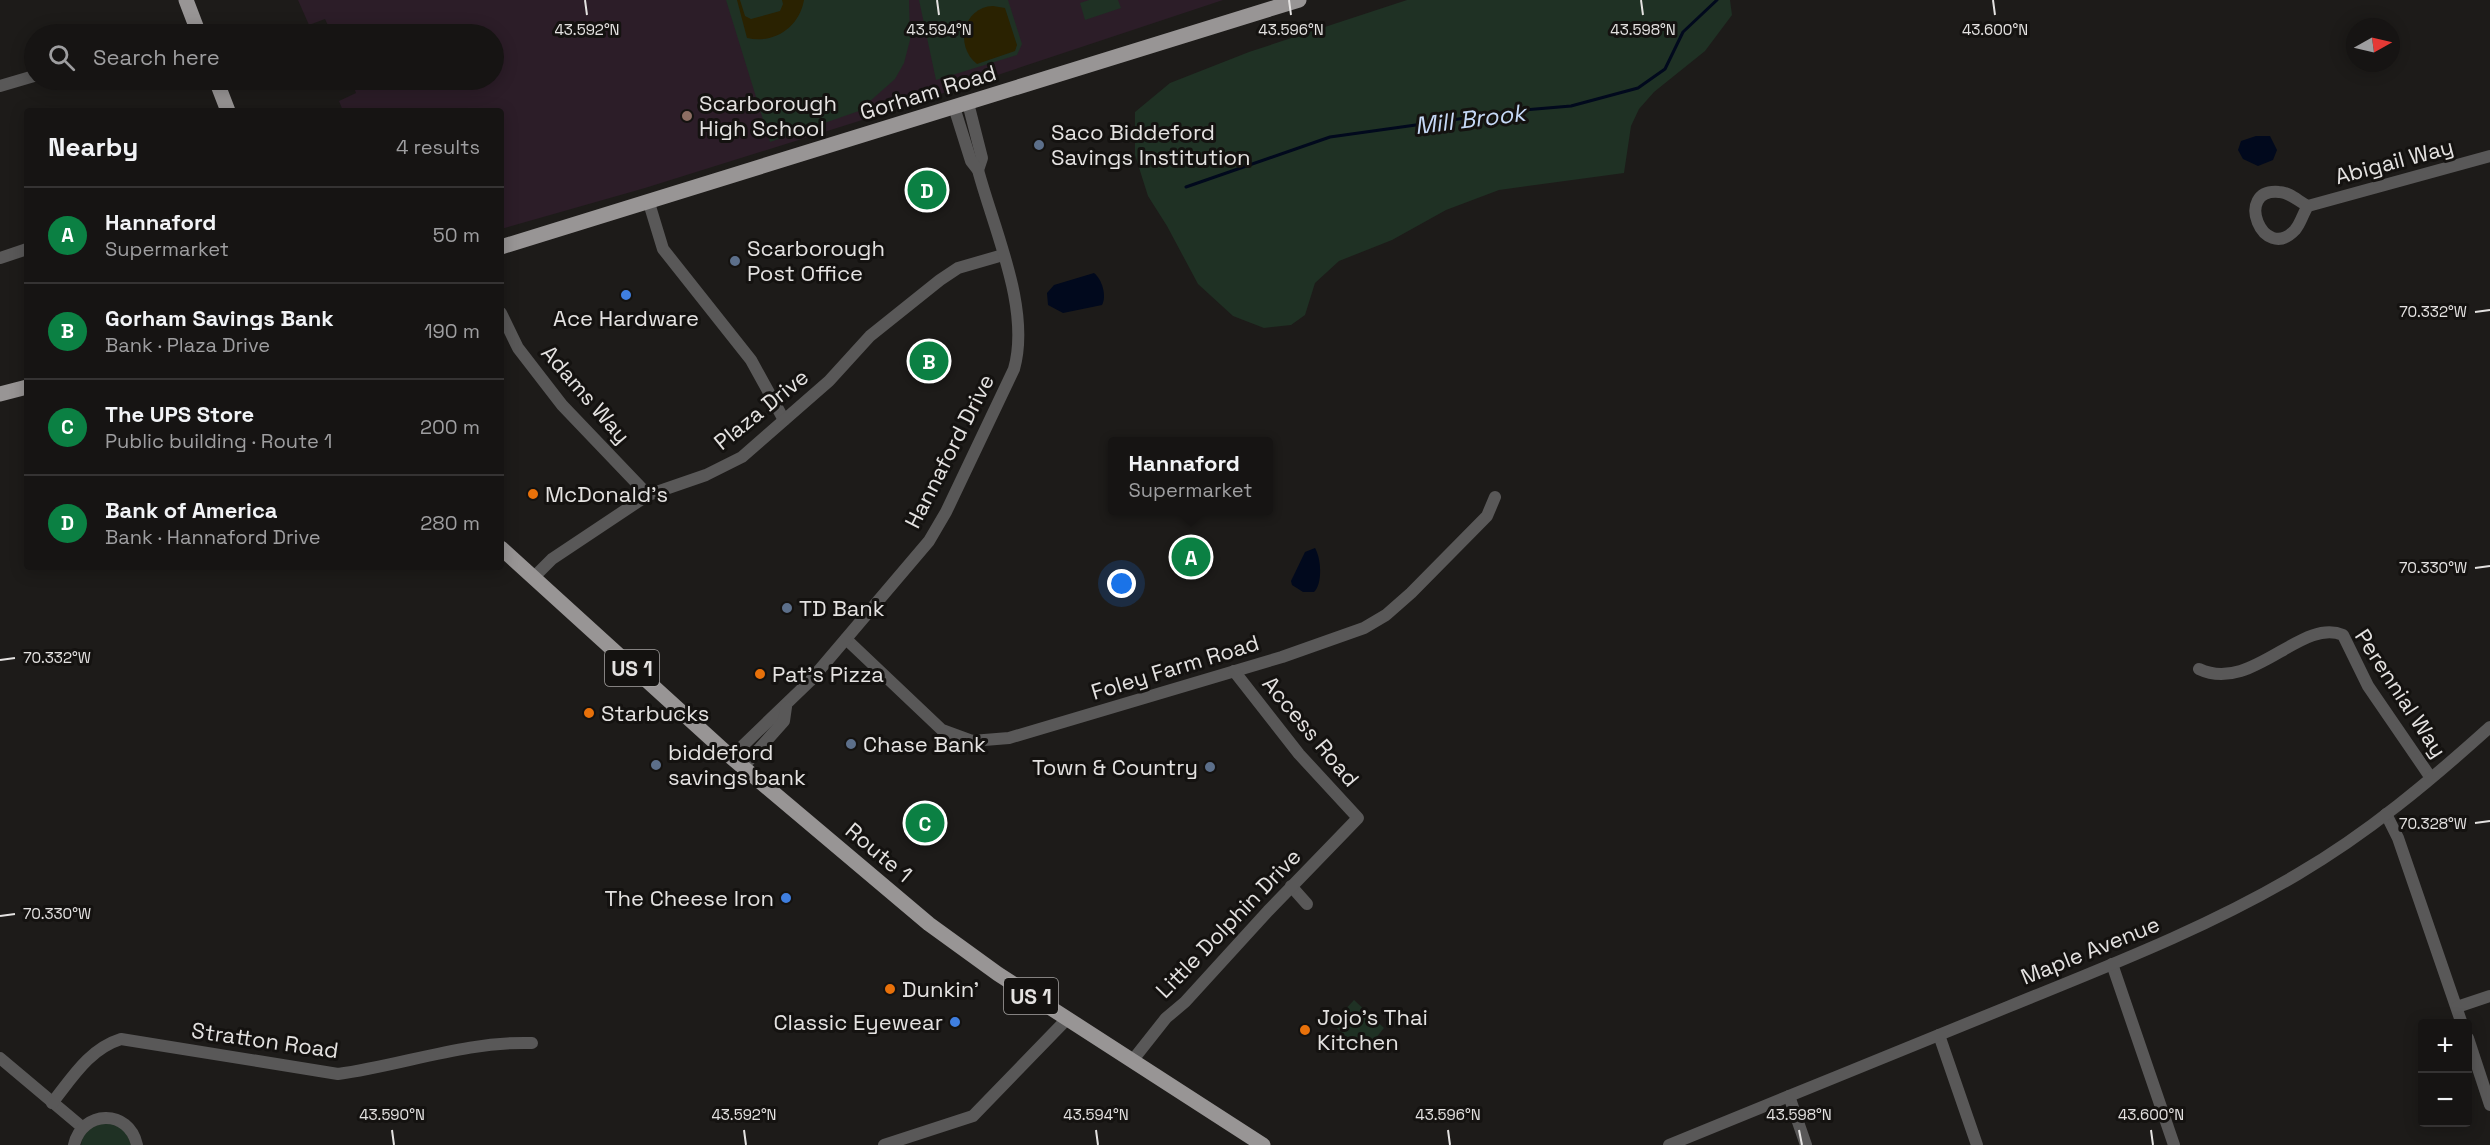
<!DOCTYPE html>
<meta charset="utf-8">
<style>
body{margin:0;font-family:"Space Grotesk",sans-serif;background:#1f1d1c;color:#f1f3f6}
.controls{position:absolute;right:18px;bottom:18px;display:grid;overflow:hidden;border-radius:6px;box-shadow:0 3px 15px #0003}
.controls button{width:54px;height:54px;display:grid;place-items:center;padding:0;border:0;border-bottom:2px solid #353333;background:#161413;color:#f1f3f6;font:30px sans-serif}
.compass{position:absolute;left:2346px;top:18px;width:54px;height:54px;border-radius:50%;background:#161413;box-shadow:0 3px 15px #0003;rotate:82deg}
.you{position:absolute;left:1122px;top:584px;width:21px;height:21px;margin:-15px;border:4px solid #fff;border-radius:50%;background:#1a73e8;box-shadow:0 0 0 9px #1a73e833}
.badge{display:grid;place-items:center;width:39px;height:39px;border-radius:50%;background:#0b8043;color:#fff;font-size:20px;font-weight:700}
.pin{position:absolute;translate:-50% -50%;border:3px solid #fff;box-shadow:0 2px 6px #0006}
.popup{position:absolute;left:1108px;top:437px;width:165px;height:78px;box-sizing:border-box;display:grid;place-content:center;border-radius:6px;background:#161413;filter:drop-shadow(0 2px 4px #0005);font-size:20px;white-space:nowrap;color:#9e9ea0}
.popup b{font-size:22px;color:#f1f3f6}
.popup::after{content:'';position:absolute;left:50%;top:100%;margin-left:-12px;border:12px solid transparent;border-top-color:#161413}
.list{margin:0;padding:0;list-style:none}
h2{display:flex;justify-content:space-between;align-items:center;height:78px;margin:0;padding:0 24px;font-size:26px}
h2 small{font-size:20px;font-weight:400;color:#9e9ea0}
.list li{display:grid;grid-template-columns:39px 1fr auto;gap:18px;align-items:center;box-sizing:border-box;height:96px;padding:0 24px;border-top:2px solid #353333}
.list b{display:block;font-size:22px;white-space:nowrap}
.list p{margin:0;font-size:20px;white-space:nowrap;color:#9e9ea0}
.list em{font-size:20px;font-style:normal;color:#9e9ea0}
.icon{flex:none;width:33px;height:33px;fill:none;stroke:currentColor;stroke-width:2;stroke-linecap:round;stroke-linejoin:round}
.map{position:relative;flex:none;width:2490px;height:1145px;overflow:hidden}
.search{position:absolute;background:#161413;box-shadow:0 3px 15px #0003;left:24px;top:24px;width:480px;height:66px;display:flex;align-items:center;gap:15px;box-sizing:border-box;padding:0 21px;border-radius:33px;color:#9e9ea0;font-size:22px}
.panel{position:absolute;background:#161413;box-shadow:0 3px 15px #0003;left:24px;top:108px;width:480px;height:462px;border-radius:6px}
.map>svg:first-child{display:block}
.education{fill:#2c1d28}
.green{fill:#1f3124}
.sand{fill:#2a2201}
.water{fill:#01091d}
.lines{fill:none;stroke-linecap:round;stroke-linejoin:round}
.stream{stroke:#01091d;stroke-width:3}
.minor{stroke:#595858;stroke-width:12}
.major{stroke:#989595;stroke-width:15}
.ticks{fill:none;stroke:#e4e2e1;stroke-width:2}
.education-dot{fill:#8d6e63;stroke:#141210;stroke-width:2}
.service-dot{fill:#5c6f8a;stroke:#141210;stroke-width:2}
.shop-dot{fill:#3f7fe0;stroke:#141210;stroke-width:2}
.food-dot{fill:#e8710a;stroke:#141210;stroke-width:2}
.labels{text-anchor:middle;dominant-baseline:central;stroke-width:6;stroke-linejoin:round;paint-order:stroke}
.shield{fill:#141210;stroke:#a6a4a2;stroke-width:1.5}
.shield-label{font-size:21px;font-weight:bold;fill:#e4e2e1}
.street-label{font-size:22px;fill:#e4e2e1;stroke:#141210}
.poi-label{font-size:22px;fill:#e4e2e1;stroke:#141210;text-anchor:start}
.water-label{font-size:24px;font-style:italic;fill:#c5d8f6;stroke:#141210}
.ticks-label{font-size:15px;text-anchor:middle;fill:#e4e2e1;stroke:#141210;stroke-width:6;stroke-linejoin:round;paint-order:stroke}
</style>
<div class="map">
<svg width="2490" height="1145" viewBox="0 0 2490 1145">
<rect width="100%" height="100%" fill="#1d1b19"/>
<polygon class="education" points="298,0 1223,0 856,122 645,188 501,229 501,111 343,111 339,101 356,93 351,80 494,80 494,34 332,34 325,19 309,25"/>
<g class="green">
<polygon points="726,0 909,0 910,40 904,63 895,79 859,111 770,142"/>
<polygon points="919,0 1008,0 1022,44 1017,55 936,80"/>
<polygon points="1089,0 1118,0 1121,8 1085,20 1080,3"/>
<polygon points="1407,0 1730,0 1732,15 1705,51 1654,92 1639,109 1631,126 1624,173 1499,190 1446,210 1392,240 1339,261 1315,283 1305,315 1291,325 1264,328 1233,316 1198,284 1167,226 1148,196 1135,155 1135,112 1170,83 1249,52"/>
<polygon points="1354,1000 1384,1028 1370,1045 1357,1046 1332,1024"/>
<path d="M109,1122L125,1130L131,1145H81C84,1128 94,1125 109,1122Z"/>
</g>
<g class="sand">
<path d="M737,0H740L745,16L751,19L780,11L783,4L782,0H804C799,28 774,44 747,38Z"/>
<path d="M993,6L1005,8L1017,45L1015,51L977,64C954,46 963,7 993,6Z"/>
</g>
<g class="water">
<polygon points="2256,136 2270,136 2277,150 2273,160 2258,166 2243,159 2238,150 2241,141"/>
<path d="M1094,273C1102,279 1107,296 1102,305L1063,313L1048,305L1047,293L1054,285Z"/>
<path d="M1315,548C1321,558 1323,583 1314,592H1303L1292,585L1291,581L1305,552Z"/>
</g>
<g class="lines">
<polyline class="stream" points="1186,187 1330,137 1523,110 1571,106 1638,88 1665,69 1683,32 1717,0"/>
<g class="minor">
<polyline points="174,34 197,28"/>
<polyline points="0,86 34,76"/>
<polyline points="968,103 982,158 978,170"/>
<polyline points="649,203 663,249 751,360 784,420"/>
<path d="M2308,206C2303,213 2301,223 2295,230C2263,264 2233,188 2279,192C2290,192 2299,202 2308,206L2490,156"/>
<polyline points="0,258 27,249"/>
<polyline points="501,313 518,348 562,405 648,495"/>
<polyline points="533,578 552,559 648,495 706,475 742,457 829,381 870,336 940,280 958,268 1003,255"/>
<polyline points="846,639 942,730 972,741 1009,738 1282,657 1364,628 1386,615 1411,593 1487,516 1495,497"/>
<path d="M2199,669C2252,694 2301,617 2343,635L2368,686L2431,778"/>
<path d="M731,757L810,681L929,541L946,512L1014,369C1031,309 994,230 978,170L971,161L954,107"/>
<polyline points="743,767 784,721 786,707"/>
<polyline points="2386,814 2398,838 2462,1024"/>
<polyline points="1291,886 1307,904"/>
<polyline points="2112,964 2174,1145"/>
<polyline points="2457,1007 2490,996"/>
<polyline points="1939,1035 1977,1145"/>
<polyline points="2468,1038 2490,1105"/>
<polyline points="0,1058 82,1127"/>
<polyline points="1132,1061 1166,1018 1185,1002 1268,911 1358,818 1299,754 1234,671"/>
<polyline points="1789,1096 1806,1145"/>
<path d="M52,1103C72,1078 89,1049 121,1039L338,1074C404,1065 465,1041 532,1043"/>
<path d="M74,1145C82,1110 129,1108 137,1145"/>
<polyline points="884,1145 973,1116 1067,1019"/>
<path d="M1669,1145C1783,1099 1896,1052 2010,1006C2108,966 2207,928 2298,874C2368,833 2430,781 2490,727"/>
</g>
<g class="major">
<polyline points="186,0 199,34"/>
<polyline points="216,80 228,111"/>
<polyline points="501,247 1299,0"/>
<polyline points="0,394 27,387"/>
<polyline points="501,548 731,757 929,924 998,974 1263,1145"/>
</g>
</g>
<path class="ticks" d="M585,0L587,15M937,0L939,15M1289,0L1291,15M1641,0L1643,15M1993,0L1995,15M2475,312L2490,310M2475,568L2490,566M0,660L15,658M2475,823L2490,821M0,916L15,914M392,1130L394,1145M744,1130L746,1145M1096,1130L1098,1145M1448,1130L1450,1145M1799,1130L1802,1145M2151,1130L2153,1145"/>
<circle class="education-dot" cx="687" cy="116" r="6"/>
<g class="service-dot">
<circle cx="1039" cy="145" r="6"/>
<circle cx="735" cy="261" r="6"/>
<circle cx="787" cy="608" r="6"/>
<circle cx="851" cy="744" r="6"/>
<circle cx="656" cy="765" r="6"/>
<circle cx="1210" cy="767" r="6"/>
</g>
<g class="shop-dot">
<circle cx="626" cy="295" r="6"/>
<circle cx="786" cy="898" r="6"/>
<circle cx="955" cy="1022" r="6"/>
</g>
<g class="food-dot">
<circle cx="533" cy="494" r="6"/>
<circle cx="760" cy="674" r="6"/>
<circle cx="589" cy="713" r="6"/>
<circle cx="890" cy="989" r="6"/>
<circle cx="1305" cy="1030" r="6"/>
</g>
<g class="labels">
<g class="shield">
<rect x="605" y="650" width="54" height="36" rx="4.5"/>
<rect x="1004" y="978" width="54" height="36" rx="4.5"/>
</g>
<g class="shield-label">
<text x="632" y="668">US 1</text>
<text x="1031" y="996">US 1</text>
</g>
<g class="street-label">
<text transform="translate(928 92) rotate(-17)">Gorham Road</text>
<text transform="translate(2394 161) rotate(-15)">Abigail Way</text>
<text transform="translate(586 394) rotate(49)">Adams Way</text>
<text transform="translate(761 409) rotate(-39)">Plaza Drive</text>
<text transform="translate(949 451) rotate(-63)">Hannaford Drive</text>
<text transform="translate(1175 667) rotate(-17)">Foley Farm Road</text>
<text transform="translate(2401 693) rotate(57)">Perennial Way</text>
<text transform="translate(1311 731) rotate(50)">Access Road</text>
<text transform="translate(879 852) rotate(40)">Route 1</text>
<text transform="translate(1228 923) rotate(-46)">Little Dolphin Drive</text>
<text transform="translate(2090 950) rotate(-22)">Maple Avenue</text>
<text transform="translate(265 1040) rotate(8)">Stratton Road</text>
</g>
<g class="poi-label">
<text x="699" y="103">Scarborough<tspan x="699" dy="25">High School</tspan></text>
<text x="1051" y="132">Saco Biddeford<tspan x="1051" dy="25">Savings Institution</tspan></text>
<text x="747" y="248">Scarborough<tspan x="747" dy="25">Post Office</tspan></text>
<text x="626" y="318" text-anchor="middle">Ace Hardware</text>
<text x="545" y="494">McDonald's</text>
<text x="799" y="608">TD Bank</text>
<text x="772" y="674">Pat's Pizza</text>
<text x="601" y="713">Starbucks</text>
<text x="863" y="744">Chase Bank</text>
<text x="668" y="752">biddeford<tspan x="668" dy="25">savings bank</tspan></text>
<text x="1198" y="767" text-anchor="end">Town &amp; Country</text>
<text x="774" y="898" text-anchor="end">The Cheese Iron</text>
<text x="902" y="989">Dunkin'</text>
<text x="1317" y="1017">Jojo's Thai<tspan x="1317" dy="25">Kitchen</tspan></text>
<text x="943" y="1022" text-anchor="end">Classic Eyewear</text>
</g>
<g class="water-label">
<text transform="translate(1470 119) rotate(-7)">Mill Brook</text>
</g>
</g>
<g class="ticks-label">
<text x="587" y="35">43.592°N</text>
<text x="939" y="35">43.594°N</text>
<text x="1291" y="35">43.596°N</text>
<text x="1643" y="35">43.598°N</text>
<text x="1995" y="35">43.600°N</text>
<text x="2433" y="317">70.332°W</text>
<text x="2433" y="573">70.330°W</text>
<text x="57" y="663">70.332°W</text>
<text x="2433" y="829">70.328°W</text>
<text x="57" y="919">70.330°W</text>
<text x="392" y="1120">43.590°N</text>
<text x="744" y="1120">43.592°N</text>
<text x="1096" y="1120">43.594°N</text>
<text x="1448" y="1120">43.596°N</text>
<text x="1799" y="1120">43.598°N</text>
<text x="2151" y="1120">43.600°N</text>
</g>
</svg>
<div class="controls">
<button>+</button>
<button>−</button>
</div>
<svg class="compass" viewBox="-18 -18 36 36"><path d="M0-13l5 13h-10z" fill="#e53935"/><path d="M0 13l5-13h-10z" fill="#9e9ea0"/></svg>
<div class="you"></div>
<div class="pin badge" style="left:1191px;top:557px">A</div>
<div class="popup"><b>Hannaford</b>Supermarket</div>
<div class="pin badge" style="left:929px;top:361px">B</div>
<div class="pin badge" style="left:925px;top:823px">C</div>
<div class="pin badge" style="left:927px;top:190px">D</div>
<div class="search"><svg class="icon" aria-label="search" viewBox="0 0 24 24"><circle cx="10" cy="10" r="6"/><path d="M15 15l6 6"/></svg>Search here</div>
<section class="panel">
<h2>Nearby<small>4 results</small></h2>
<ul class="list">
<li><span class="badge">A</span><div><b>Hannaford</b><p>Supermarket</p></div><em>50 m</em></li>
<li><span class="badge">B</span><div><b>Gorham Savings Bank</b><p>Bank · Plaza Drive</p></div><em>190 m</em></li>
<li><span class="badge">C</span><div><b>The UPS Store</b><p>Public building · Route 1</p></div><em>200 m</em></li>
<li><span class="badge">D</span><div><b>Bank of America</b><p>Bank · Hannaford Drive</p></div><em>280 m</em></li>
</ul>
</section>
</div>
